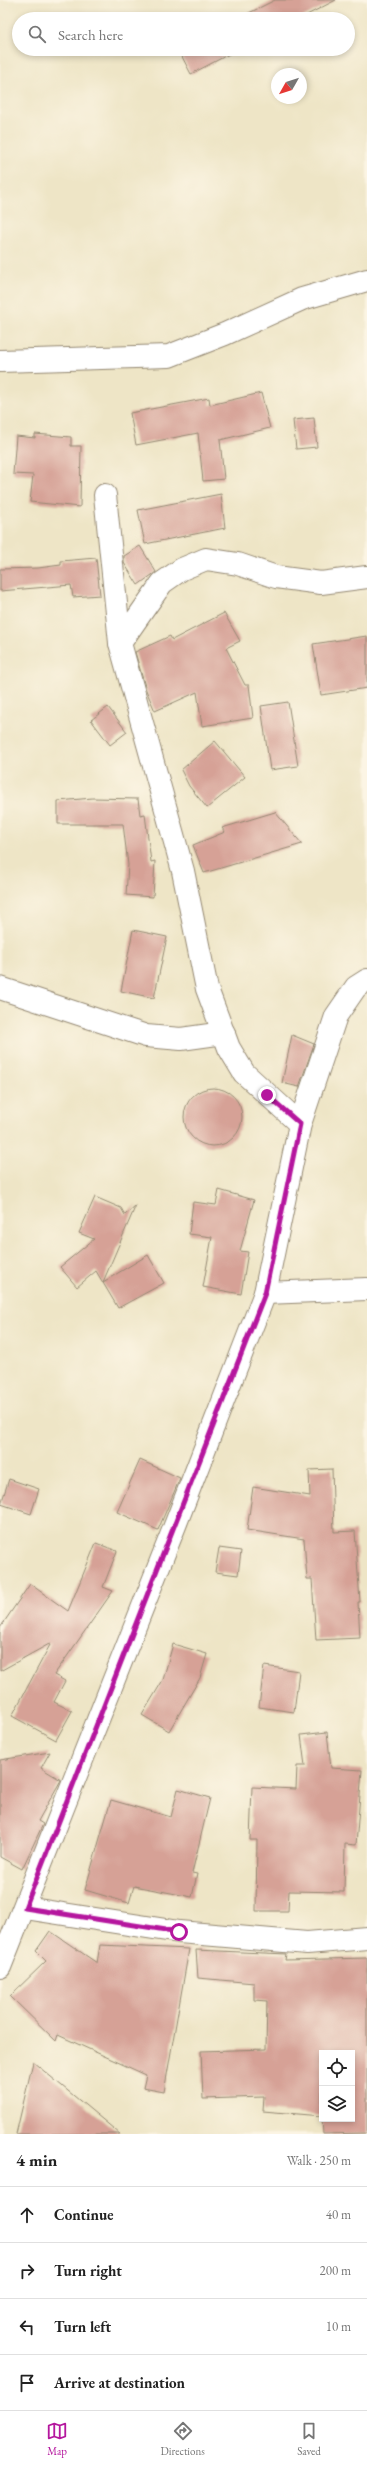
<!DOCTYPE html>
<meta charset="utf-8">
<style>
body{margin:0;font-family:"EB Garamond",serif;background:#f2f2f2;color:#222}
.controls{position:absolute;right:12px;bottom:12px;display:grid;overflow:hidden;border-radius:0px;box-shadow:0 2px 6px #0003}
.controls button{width:36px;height:36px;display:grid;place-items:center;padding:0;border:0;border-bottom:1px solid #e0e0e0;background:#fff;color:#222;font:20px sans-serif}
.compass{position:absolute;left:271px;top:68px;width:36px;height:36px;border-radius:50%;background:#fff;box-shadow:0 2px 6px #0003;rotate:231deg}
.stop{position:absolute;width:12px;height:12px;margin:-9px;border:3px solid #b5179e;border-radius:50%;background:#fff}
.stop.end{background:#b5179e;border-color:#fff;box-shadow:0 1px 4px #0008}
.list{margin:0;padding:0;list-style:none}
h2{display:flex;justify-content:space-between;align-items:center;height:52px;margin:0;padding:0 16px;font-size:17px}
h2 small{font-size:13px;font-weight:400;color:#767676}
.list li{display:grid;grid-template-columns:26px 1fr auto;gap:12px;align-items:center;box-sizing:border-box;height:56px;padding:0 16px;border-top:1px solid #e0e0e0}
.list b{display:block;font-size:15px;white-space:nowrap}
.list em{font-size:13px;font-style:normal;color:#767676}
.icon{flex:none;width:22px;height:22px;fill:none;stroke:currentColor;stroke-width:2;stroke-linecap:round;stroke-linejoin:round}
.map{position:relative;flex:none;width:367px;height:2134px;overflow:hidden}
.search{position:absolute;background:#fff;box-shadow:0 2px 6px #0003;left:12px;right:12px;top:12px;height:44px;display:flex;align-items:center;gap:10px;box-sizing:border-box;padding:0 14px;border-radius:22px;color:#767676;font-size:15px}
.sheet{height:276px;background:#fff}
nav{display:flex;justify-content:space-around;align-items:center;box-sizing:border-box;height:56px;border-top:1px solid #e0e0e0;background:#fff;font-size:11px;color:#767676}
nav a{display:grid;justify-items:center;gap:2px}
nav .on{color:#b5179e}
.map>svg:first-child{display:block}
.building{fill:#d6a196}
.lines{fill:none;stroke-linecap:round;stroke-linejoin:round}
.minor-casing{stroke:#948872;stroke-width:24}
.minor{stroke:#fff;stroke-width:22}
.route{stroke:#b5179e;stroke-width:5}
</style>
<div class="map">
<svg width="367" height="2134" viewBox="0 0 367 2134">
<rect width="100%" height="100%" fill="#fcf5e5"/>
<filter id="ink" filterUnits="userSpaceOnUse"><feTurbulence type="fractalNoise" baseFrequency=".025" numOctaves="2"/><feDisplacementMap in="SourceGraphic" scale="8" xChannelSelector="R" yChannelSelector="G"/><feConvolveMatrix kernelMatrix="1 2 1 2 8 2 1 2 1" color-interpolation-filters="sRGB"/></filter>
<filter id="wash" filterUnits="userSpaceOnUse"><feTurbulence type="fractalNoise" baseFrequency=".012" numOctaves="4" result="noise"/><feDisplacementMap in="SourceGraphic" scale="16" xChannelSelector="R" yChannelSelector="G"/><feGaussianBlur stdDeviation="0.9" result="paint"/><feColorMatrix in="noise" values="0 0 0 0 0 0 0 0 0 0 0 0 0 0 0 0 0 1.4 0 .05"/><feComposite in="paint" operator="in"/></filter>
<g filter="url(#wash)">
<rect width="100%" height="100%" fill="#eee5c6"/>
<g id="blocks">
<g class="building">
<polygon points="275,0 336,0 299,19 237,19"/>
<polygon points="178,49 239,49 191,74"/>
<polygon points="261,393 270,428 220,440 224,479 203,481 198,433 136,445 130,413 209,398 210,405"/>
<polygon points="314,418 317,447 296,449 293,420"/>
<polygon points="35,434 71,437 71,446 81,446 80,507 30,502 33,475 13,474 16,436 35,438"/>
<polygon points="221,494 225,528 145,544 138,510"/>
<polygon points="140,546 156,572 138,585 124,563 124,556"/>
<polygon points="96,558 100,595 73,597 71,585 0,591 0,569 38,568 61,565 61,561"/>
<polygon points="224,613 240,641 226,648 245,685 249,685 253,718 202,726 197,692 155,711 146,690 135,652 170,636 172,640"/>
<polygon points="367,636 367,688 321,695 313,644"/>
<polygon points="288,702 298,766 270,770 261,706"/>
<polygon points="108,707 127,732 110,745 91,720"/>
<polygon points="215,741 245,777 207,808 189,786 181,770"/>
<polygon points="93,798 138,799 140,815 145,814 151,862 155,861 153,897 126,895 128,865 123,824 58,824 58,801"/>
<polygon points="275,812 302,844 204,873 193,845 225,832 222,828"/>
<polygon points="133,930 167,937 154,998 121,991"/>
<polygon points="292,1035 314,1044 299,1087 282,1083"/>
<circle cx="213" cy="1117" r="29"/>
<polygon points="219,1190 254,1200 240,1251 248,1252 241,1294 203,1287 212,1237 189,1234 193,1202 216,1205"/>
<polygon points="95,1197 121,1208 125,1215 136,1205 103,1282 148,1255 164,1283 118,1308 96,1271 77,1287 60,1267 94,1239 79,1233"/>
<polygon points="140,1460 180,1478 158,1530 117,1512"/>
<polygon points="332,1469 334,1532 355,1531 360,1602 358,1602 360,1638 316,1640 312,1579 307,1579 304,1539 247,1530 253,1487 310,1496 309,1470"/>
<polygon points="9,1479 39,1489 31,1514 1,1504"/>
<polygon points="96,1543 117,1551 103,1587 113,1591 54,1675 65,1681 54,1702 72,1711 56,1740 12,1716 51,1643 0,1671 0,1628 30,1584 68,1611"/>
<polygon points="219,1548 241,1551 238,1575 215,1572"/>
<polygon points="173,1644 207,1654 200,1678 169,1731 142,1715 163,1680"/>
<polygon points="264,1666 299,1671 294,1712 259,1707"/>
<polygon points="327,1732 331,1768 362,1770 356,1845 345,1844 344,1892 289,1891 288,1911 256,1911 257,1840 250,1840 252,1787 296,1789 297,1766 305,1766 301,1735"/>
<polygon points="50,1752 41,1768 61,1780 38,1821 43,1824 22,1869 0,1857 0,1760"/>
<polygon points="178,1789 210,1798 192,1873 197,1874 192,1897 134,1886 129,1903 85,1890 111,1800 171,1817"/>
<polygon points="50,1931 97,1963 100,1945 189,1949 164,2092 143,2088 146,2075 58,2035 56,2041 10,1996 46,1961 36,1951"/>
<polygon points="196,1950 286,1954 285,1960 367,1958 367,2133 323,2134 322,2119 352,2119 352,2053 322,2053 322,2116 263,2111 264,2097 203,2099 201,2051 266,2049 267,2001 254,2000 254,1983 198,1978"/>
<polygon points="33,2062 120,2134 16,2134"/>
</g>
</g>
</g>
<g filter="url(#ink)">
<use href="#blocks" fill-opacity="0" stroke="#948872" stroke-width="1"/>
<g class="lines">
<defs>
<g id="minor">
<polyline points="0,361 169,356 225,334 302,299 367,280"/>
<polyline points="105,495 120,643"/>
<polyline points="0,988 146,1036 181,1039 224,1033"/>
<polyline points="300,1124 244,1073 229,1048 207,989 183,871 120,643 162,583 182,569 206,559 238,564 276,577 321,583 367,577"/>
<polyline points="265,1293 367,1289"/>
<polyline points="25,1908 179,1932 307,1943 367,1938"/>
<polyline points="0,1967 176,1523 265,1293 300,1124 336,1016 356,987 367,980"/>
</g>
</defs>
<use href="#minor" class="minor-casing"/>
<use href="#minor" class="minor"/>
</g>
</g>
<g class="lines" filter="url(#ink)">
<polyline class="route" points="179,1932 25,1908 265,1293 300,1124 267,1095"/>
</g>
</svg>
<div class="controls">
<button><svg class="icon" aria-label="locate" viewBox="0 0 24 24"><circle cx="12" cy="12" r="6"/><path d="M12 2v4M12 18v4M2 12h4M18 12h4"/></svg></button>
<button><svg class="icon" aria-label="layers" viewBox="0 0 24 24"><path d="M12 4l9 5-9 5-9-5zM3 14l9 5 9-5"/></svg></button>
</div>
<svg class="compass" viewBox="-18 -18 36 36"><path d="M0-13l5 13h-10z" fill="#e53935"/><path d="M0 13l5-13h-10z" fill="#767676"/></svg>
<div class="stop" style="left:179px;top:1932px"></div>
<div class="stop end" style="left:267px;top:1095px"></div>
<div class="search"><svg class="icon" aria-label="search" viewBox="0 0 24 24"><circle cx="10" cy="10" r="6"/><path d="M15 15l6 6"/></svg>Search here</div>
</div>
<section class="sheet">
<h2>4 min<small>Walk · 250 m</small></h2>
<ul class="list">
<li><svg class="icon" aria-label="ahead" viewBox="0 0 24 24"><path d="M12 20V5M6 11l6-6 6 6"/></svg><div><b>Continue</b></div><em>40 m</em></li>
<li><svg class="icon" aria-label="right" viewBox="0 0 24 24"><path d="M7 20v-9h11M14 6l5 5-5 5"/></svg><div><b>Turn right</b></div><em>200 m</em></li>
<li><svg class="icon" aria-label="left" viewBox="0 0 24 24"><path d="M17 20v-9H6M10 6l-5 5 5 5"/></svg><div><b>Turn left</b></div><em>10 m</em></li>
<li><svg class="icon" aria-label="arrive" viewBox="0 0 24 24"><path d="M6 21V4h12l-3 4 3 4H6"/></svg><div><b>Arrive at destination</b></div></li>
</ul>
</section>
<nav>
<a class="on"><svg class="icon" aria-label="map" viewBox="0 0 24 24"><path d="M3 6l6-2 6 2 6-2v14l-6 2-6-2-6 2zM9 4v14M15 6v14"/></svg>Map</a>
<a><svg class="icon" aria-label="directions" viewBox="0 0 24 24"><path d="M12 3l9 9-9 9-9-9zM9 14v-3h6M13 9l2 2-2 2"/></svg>Directions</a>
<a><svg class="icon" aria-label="saved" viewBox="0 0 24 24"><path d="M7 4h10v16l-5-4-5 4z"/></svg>Saved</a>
</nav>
